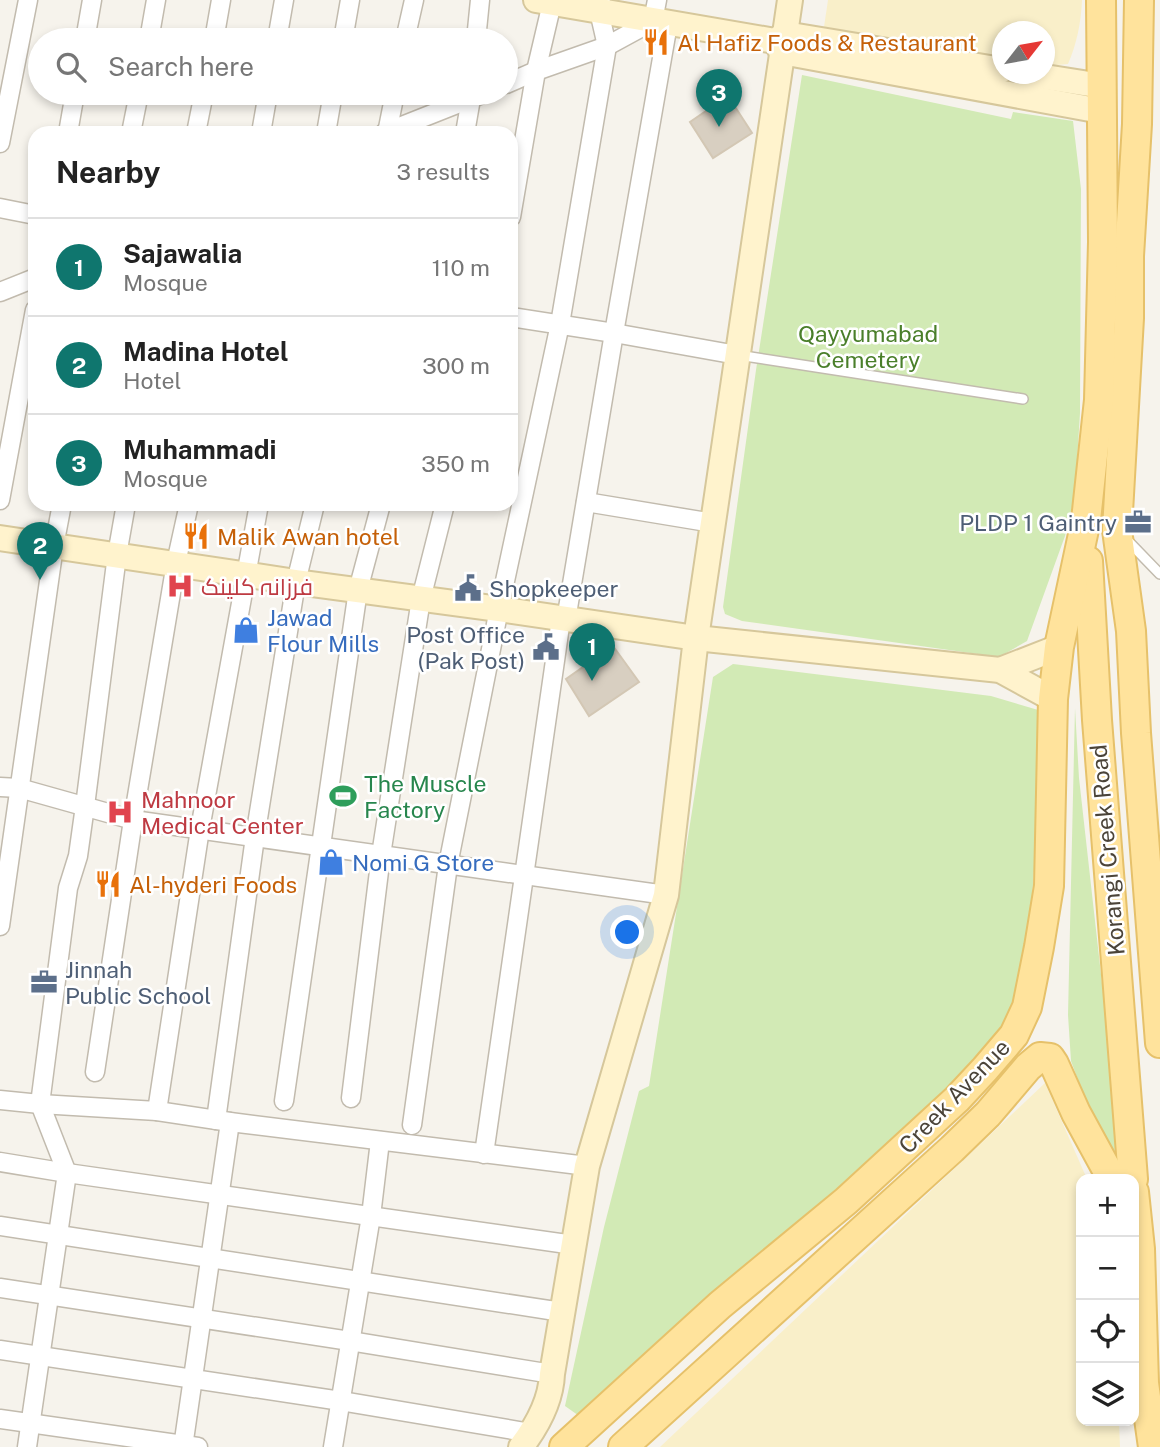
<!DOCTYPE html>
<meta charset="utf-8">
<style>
body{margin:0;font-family:"Public Sans",Cairo,sans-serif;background:#f6f6f6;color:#222}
.controls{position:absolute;right:21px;bottom:21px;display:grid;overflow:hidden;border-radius:14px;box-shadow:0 4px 10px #0003}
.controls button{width:63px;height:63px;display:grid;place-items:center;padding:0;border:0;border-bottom:2px solid #e0e0e0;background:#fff;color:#222;font:35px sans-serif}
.compass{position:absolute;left:992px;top:21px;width:63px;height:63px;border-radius:50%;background:#fff;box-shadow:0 4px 10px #0003;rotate:59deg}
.you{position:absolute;left:628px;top:933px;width:24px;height:24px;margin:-18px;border:5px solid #fff;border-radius:50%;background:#1a73e8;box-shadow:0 0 0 10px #1a73e833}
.badge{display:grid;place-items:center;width:46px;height:46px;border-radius:50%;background:#0f766e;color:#fff;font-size:23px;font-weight:700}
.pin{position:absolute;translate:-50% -58px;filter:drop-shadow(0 2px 4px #0008)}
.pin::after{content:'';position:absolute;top:37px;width:24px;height:21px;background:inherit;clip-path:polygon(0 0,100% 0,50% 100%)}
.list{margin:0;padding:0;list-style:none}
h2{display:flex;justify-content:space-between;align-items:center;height:91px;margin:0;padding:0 28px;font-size:30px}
h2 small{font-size:23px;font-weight:400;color:#767676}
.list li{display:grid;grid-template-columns:46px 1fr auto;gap:21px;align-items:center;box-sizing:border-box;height:98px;padding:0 28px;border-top:2px solid #e0e0e0}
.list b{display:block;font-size:26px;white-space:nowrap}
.list p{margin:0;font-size:23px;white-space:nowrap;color:#767676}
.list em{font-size:23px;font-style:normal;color:#767676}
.icon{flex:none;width:38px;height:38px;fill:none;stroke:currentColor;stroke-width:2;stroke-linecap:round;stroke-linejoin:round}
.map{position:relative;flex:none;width:1160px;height:1447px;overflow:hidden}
.search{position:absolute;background:#fff;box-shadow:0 4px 10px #0003;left:28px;top:28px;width:490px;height:77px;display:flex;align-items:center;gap:18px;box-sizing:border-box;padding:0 24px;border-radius:38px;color:#767676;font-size:26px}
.panel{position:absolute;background:#fff;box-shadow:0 4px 10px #0003;left:28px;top:126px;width:490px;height:385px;border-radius:21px}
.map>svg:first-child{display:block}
.green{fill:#d2eab5}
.sand{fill:#f9efc9}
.building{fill:#d8cfc1;stroke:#d3c7b4;stroke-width:2}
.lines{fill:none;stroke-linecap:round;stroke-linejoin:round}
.lane-casing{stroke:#c2bbae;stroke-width:12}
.street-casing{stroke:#c2bbae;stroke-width:21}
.secondary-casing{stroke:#d6c79b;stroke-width:28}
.primary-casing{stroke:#e6c16a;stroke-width:32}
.lane{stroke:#fff;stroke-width:9}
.street{stroke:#fff;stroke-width:18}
.secondary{stroke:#fff3cd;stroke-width:24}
.primary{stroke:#ffe39c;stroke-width:28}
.labels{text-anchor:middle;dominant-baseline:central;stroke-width:5;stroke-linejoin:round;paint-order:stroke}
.food-label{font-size:23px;fill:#c56008;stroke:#fff;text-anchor:start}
.park-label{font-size:23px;fill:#4a7f2a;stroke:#fff}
.service-label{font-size:23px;fill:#4e5e75;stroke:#fff;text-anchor:end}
.health-label{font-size:23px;fill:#be3a42;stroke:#fff;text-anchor:start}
.shop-label{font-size:23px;fill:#366cbe;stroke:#fff;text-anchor:start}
.leisure-label{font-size:23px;fill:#27864d;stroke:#fff;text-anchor:start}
.street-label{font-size:23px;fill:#4b4439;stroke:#fff}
</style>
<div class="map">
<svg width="1160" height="1447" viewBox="0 0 1160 1447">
<rect width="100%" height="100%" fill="#f6f3ec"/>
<g class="green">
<polygon points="802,75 1011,119 1013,112 1073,121 1081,189 1080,413 1075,494 1065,536 1027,641 999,657 742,621 725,614 723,607 756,370"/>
<polygon points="733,664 991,696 1045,712 1031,913 1026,971 1007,1022 937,1105 582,1418 565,1406 604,1227 639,1091 649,1086 713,677"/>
<polygon points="1075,708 1079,778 1122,1162 1097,1131 1071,1061 1068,1015"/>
</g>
<g class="sand">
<path d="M828,0H1082C1081,23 1077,43 1068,64L1045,66L1044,32H1002V60L824,27Z"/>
<polygon points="1045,1083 1087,1179 1081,1179 1081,1421 1119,1421 1120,1447 660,1447"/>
</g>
<g class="building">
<polygon points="728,96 752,133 713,158 690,122"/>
<polygon points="613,646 639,682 589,716 566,679"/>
</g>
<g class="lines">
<defs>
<g id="lane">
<polyline points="738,355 1023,399"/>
<polyline points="1127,540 1160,574"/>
</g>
<g id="street">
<polyline points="85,40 92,0"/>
<polyline points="149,40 156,0"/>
<polyline points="214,40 221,0"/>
<polyline points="277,40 284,0"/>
<polyline points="343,40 350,0"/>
<polyline points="405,40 414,0"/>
<polyline points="476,40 480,0"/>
<polyline points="506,84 536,71 607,46 653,21 657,0"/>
<polyline points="68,133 75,93"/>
<polyline points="131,133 139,93"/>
<polyline points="196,133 204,93"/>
<polyline points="261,133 268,93"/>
<polyline points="326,133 333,93"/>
<polyline points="384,133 485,93"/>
<polyline points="387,133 395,93"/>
<polyline points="465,133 472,93"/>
<polyline points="0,143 28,0"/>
<polyline points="0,208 35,215"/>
<polyline points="511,217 536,71 552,3"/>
<polyline points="0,292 35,278"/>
<polyline points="511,317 614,333 737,355"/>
<polyline points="0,500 35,310"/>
<polyline points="586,502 713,523"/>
<polyline points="566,620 614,333 668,24"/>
<polyline points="0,787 19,788 133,820 666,895"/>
<polyline points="0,926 54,546 62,504"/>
<polyline points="95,1072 133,820 176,563 189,504"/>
<polyline points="351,1098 381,855 421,599 445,504"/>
<polyline points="0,1100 40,1104 157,1111 230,1122 587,1166"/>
<polyline points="284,1101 358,590 381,504"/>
<polyline points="157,1111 200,829 259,504"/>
<polyline points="216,1120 255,837 296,582 315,504"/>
<polyline points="412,1125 448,865 499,609 560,324 607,46 599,11 601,3"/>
<polyline points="484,1154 561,619"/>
<polyline points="0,1162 67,1173 574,1245"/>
<polyline points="0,1226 562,1312"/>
<polyline points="0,1288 350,1341 552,1374"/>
<polyline points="0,1350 341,1401 531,1433"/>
<polyline points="0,1419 198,1447"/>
<polyline points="27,1447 67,1173 40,1104 68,888 78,856 85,806 117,555 126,504"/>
<polyline points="183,1447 230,1122"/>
<polyline points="333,1447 371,1216 380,1141"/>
</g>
<g id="secondary">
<polyline points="536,0 775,41 785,34 1002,70"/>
<polyline points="775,41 782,52 1101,111"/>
<polyline points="1026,74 1102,86"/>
<polyline points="0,538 296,582 499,609 696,638 1000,670 1053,699"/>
<polyline points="1000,670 1059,647"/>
<path d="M521,1447C537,1426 551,1402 552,1374L587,1166L666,895L696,638L790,0"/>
</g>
<g id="primary">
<polyline points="1139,0 1137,124 1129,256 1129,318 1117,530 1131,631 1136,733 1160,1043"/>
<polyline points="1088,561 1097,720 1133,1179"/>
<polyline points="1134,1192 1140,1249 1144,1383 1153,1447"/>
<polyline points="564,1447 720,1305 846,1201 957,1099 985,1069 1014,1035 1027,1007 1039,947 1049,886 1053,699 1059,647 1086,520 1099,400 1103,242 1101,0"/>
<polyline points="623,1447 952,1149 988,1114 1028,1067 1040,1057 1050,1058 1054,1064 1076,1113 1112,1179"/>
</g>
</defs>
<use href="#lane" class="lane-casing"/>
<use href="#street" class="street-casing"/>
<use href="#secondary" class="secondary-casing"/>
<use href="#primary" class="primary-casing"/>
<use href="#lane" class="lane"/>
<use href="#street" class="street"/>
<use href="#secondary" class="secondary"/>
<use href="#primary" class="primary"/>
</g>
<defs>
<symbol id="restaurant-bare" viewBox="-9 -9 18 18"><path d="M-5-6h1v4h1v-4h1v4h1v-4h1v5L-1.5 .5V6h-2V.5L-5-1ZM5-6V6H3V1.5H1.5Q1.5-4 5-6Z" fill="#e8710a" stroke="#fff" stroke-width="2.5" paint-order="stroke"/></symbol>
<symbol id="office-bare" viewBox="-9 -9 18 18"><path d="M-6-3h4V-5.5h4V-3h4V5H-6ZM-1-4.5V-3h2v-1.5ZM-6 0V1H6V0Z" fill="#5c6f8a" stroke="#fff" stroke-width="2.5" paint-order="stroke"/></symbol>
<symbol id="hospital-bare" viewBox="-9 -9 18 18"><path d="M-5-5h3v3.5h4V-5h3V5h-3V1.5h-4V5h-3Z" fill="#e0444e" stroke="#fff" stroke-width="2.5" paint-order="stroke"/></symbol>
<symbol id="civic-bare" viewBox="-9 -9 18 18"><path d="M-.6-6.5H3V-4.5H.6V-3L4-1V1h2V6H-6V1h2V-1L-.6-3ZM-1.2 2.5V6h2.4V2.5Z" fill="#5c6f8a" stroke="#fff" stroke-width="2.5" paint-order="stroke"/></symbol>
<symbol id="shop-bare" viewBox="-9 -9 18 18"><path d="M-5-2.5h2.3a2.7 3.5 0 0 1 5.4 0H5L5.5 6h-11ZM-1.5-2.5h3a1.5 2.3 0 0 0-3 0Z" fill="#3f7fe0" stroke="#fff" stroke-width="2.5" paint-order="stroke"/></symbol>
<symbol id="stadium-bare" viewBox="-9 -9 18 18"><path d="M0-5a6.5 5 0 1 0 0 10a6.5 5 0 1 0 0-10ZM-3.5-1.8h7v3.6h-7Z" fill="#2e9e5b" stroke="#fff" stroke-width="2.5" paint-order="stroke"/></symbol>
</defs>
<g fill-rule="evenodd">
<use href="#restaurant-bare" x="637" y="23" width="38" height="38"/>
<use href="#office-bare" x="1119" y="503" width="38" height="38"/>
<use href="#restaurant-bare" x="177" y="517" width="38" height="38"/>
<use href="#hospital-bare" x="161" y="567" width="38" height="38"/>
<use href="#civic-bare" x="449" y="569" width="38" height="38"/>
<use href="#shop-bare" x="227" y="611" width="38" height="38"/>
<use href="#civic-bare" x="527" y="628" width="38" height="38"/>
<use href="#stadium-bare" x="324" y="777" width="38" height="38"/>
<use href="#hospital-bare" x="101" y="793" width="38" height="38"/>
<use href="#shop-bare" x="312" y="843" width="38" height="38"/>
<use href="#restaurant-bare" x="89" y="865" width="38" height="38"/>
<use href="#office-bare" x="25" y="963" width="38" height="38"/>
</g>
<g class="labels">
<g class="food-label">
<text x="677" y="42">Al Hafiz Foods &amp; Restaurant</text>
<text x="217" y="536">Malik Awan hotel</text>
<text x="129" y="884">Al-hyderi Foods</text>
</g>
<g class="park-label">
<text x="868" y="333">Qayyumabad<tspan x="868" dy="26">Cemetery</tspan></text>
</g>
<g class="service-label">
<text x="1117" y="522">PLDP 1 Gaintry</text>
<text x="489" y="588" text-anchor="start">Shopkeeper</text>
<text x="525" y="634">Post Office<tspan x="525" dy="26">(Pak Post)</tspan></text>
<text x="65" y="969" text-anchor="start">Jinnah<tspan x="65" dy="26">Public School</tspan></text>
</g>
<g class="health-label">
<text x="201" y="586">فرزانہ کلینک</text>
<text x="141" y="799">Mahnoor<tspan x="141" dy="26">Medical Center</tspan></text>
</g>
<g class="shop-label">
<text x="267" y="617">Jawad<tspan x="267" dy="26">Flour Mills</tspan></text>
<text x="352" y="862">Nomi G Store</text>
</g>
<g class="leisure-label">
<text x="364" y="783">The Muscle<tspan x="364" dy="26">Factory</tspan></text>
</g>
<g class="street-label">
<text transform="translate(1107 850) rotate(-95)">Korangi Creek Road</text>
<text transform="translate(954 1096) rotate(-46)">Creek Avenue</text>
</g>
</g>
</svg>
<div class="controls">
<button>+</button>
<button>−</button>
<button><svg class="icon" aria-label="locate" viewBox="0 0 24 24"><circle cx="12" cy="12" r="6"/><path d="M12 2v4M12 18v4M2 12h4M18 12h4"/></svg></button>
<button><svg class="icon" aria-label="layers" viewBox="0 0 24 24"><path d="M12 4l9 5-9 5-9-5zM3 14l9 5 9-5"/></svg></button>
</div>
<svg class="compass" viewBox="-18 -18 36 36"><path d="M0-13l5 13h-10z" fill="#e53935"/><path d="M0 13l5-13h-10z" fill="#767676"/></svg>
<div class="you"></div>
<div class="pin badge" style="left:592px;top:681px">1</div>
<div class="pin badge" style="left:40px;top:580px">2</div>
<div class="pin badge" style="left:719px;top:127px">3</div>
<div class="search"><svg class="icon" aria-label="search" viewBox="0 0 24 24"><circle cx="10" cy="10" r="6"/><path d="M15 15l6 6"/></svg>Search here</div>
<section class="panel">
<h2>Nearby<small>3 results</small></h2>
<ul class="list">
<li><span class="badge">1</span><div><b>Sajawalia</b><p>Mosque</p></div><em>110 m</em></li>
<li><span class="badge">2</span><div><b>Madina Hotel</b><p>Hotel</p></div><em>300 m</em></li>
<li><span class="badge">3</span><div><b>Muhammadi</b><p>Mosque</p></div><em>350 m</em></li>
</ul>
</section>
</div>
